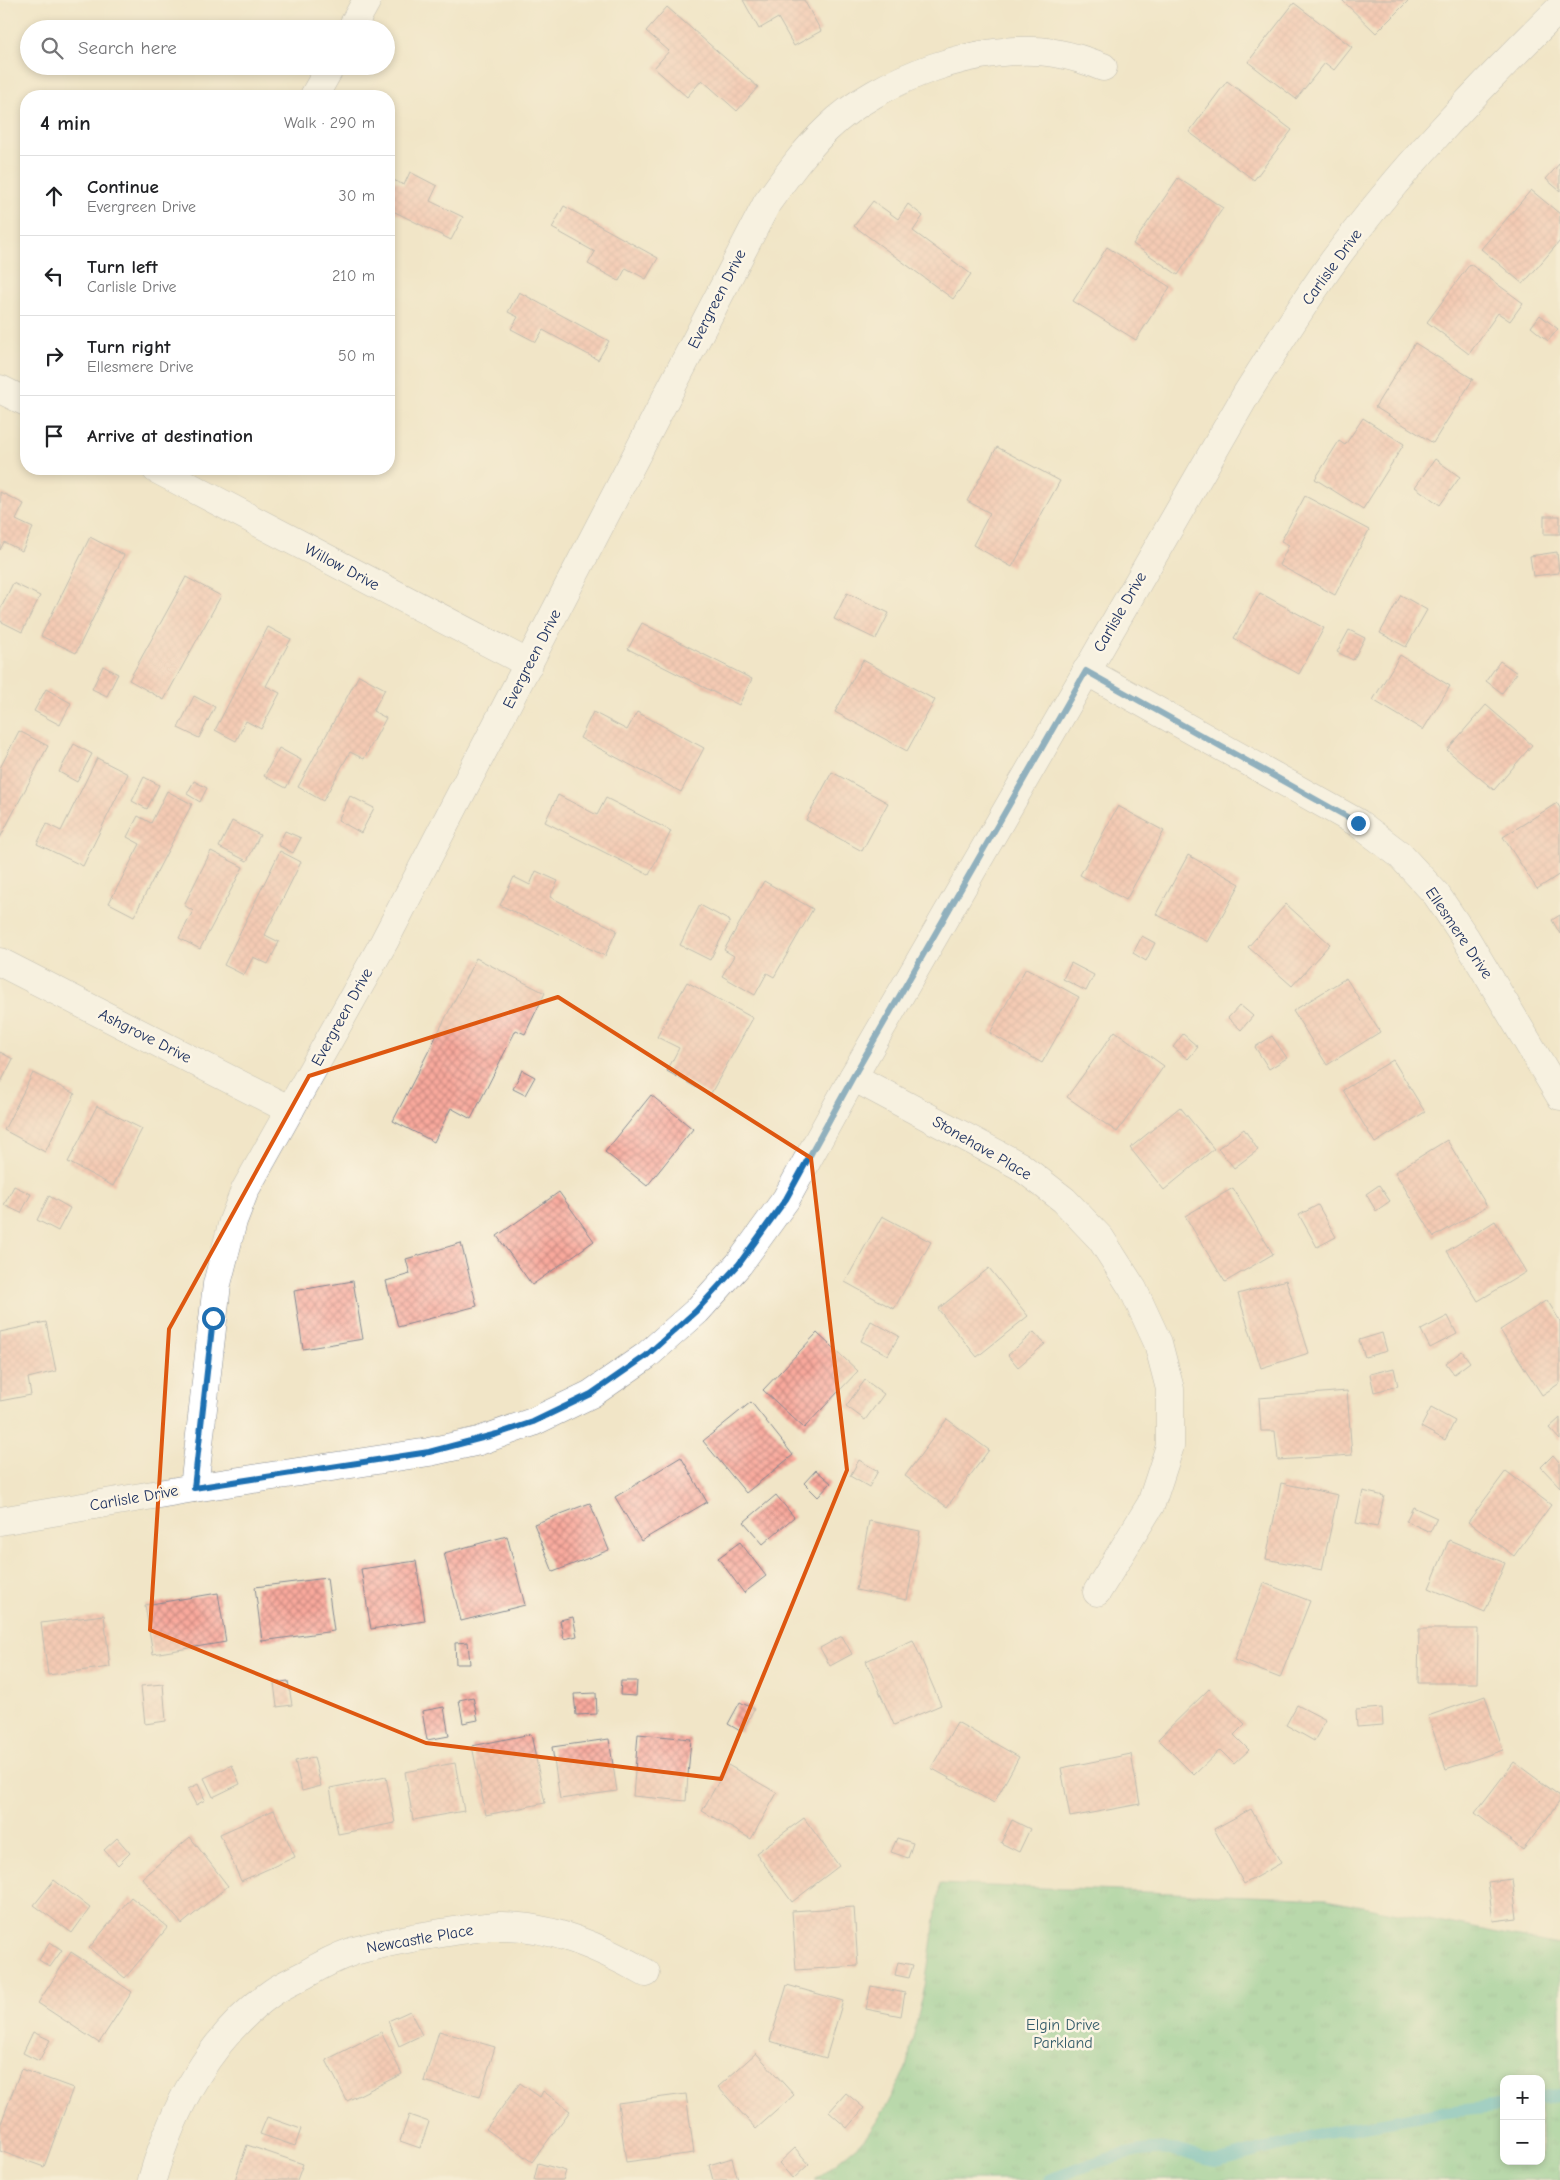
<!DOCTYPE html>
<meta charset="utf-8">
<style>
body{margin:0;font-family:"Comic Neue",sans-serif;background:#f2f2f2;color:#202124}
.controls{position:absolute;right:15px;bottom:15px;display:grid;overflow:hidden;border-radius:10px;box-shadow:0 2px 8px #0003}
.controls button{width:45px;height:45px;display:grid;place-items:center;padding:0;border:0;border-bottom:1px solid #e0e0e0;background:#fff;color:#202124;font:25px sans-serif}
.stop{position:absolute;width:15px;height:15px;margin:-11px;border:4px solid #1f6fb2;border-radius:50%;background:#fff}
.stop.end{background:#1f6fb2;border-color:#fff;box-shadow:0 1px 5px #0008}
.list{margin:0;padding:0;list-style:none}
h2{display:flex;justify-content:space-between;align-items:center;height:65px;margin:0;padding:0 20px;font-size:21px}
h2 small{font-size:16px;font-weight:400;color:#757577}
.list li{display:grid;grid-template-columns:32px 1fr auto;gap:15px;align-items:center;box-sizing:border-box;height:80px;padding:0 20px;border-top:1px solid #e0e0e0}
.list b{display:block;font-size:19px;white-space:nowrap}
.list p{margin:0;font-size:16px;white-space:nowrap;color:#757577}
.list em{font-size:16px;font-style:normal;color:#757577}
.icon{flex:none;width:28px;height:28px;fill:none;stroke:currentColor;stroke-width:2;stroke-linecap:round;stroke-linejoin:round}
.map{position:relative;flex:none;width:1560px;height:2180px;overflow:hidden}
.search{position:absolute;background:#fff;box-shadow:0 2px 8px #0003;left:20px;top:20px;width:375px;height:55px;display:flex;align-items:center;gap:12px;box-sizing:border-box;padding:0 18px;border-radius:28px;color:#757577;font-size:19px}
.panel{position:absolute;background:#fff;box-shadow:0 2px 8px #0003;left:20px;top:90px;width:375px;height:385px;border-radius:20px}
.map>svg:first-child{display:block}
.grass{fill:url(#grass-tufts);stroke:#487b74;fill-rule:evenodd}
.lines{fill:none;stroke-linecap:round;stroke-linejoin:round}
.stream{stroke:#44b4bc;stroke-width:12}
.building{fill:url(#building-cross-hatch)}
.minor-casing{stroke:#868a92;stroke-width:29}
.minor{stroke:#fff;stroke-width:28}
.route{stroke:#1f6fb2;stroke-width:6}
.marked{fill:none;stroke:#de5710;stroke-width:4;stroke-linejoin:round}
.labels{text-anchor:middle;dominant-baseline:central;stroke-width:5;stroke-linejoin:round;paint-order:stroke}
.street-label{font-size:16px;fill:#1b2f5e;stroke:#fcf5e5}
.park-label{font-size:16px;fill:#365d6b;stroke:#fcf5e5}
</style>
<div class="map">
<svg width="1560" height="2180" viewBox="0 0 1560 2180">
<defs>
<pattern id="grass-tufts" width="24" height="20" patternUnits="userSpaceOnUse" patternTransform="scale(1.25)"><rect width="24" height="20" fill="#75c789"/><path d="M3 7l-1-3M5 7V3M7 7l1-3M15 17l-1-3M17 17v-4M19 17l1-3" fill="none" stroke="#5fa273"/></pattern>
<pattern id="building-cross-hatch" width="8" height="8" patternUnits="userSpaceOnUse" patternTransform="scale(1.25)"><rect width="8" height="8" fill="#f9a99c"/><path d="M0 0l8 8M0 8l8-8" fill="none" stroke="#c98a82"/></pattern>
</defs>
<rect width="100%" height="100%" fill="#fcf5e5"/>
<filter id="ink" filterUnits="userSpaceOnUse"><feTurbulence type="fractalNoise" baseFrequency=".02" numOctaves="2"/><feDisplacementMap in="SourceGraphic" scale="10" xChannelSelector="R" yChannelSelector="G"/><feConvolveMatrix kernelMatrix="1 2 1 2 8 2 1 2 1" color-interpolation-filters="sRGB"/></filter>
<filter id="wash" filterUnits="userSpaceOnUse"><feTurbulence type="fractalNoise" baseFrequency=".0096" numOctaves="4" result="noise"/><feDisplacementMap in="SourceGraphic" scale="20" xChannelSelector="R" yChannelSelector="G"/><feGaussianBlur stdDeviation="1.12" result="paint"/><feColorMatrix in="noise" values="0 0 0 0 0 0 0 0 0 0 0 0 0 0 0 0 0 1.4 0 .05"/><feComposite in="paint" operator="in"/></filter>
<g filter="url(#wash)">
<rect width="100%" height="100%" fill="#f1e5c7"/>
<path class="grass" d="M940,1884L1327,1899L1560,1945V2180H815L864,2140L886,2107L906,2068L925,1986ZM1504,2079H1541V2161H1504Z"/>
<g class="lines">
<g class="stream">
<polyline points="1541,2097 1560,2095"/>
<path d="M1049,2180C1087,2166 1131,2146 1172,2150C1189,2151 1203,2162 1220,2161L1324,2133L1446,2112L1504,2106"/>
</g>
</g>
<g id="blocks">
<g class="building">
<polygon points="743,0 804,0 821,31 794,46 778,18 759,29"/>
<polygon points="1342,0 1409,0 1376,33"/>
<polygon points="1294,3 1352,47 1334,70 1325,63 1296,99 1248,62"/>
<polygon points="667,7 758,87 737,111 702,80 687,97 654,68 669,51 646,31"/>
<polygon points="1227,81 1292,130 1254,180 1189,132"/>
<polygon points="1560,163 1560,191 1546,179"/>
<polygon points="410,172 437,186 430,201 463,217 451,240 389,209 389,178 404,185"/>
<polygon points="1178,178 1223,208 1178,275 1133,244"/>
<polygon points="1531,190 1560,214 1560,241 1523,284 1481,249"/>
<polygon points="873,201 898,219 908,204 923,216 913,231 971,274 953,299 854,226"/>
<polygon points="564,206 658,258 646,279 626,268 619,281 588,264 595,252 552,228"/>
<polygon points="1107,247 1170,287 1136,340 1073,301"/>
<polygon points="1470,264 1523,303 1510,321 1498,313 1469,354 1427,322"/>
<polygon points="519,292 609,341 598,360 543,330 536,342 511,329 518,317 508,312"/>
<polygon points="1540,315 1558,329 1548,341 1531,327"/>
<polygon points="1415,343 1473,379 1433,443 1375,407"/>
<polygon points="1363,418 1404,444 1363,509 1315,479 1339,441 1345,445"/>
<polygon points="997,447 1060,481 1012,567 973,545 990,513 967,501"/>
<polygon points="1435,459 1460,477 1440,505 1415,487"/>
<polygon points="0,492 24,504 16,520 33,528 22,551 4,542 0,550"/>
<polygon points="1305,496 1369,530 1335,595 1279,565 1289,545 1281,541"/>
<rect x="1544" y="516" width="16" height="18"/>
<polygon points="90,537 124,555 76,653 41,636"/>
<polygon points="1557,552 1559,573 1533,576 1530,556"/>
<polygon points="186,577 221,596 164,700 129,680"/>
<polygon points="13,583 40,596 22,632 0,621 0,610"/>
<polygon points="847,593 889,613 876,639 834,619"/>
<polygon points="1260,593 1324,628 1299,674 1234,638"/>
<polygon points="1401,595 1427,610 1406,647 1380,633"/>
<polygon points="642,623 752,679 739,705 628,649"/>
<polygon points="268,627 291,639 266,686 280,693 261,729 246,721 236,741 215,730"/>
<polygon points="1349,630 1365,638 1353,660 1337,652"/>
<polygon points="1400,655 1450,686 1423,730 1373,700"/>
<polygon points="863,660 935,700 907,751 835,712"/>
<polygon points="1500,661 1517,673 1502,693 1486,681"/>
<polygon points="103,666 118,674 107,696 92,689"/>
<polygon points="359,675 385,689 373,711 386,718 364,759 350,752 323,801 298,787"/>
<polygon points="46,689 71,703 60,725 34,711"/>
<polygon points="194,696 215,707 199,738 178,728"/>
<polygon points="1486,705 1532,745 1494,790 1447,750"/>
<polygon points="593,712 627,730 637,712 704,748 681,792 580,738"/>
<polygon points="19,731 48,746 0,838 0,768"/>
<polygon points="74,744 92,754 77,782 59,772"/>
<polygon points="279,748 301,760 286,788 264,776"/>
<polygon points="97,758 128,774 83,866 37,844 47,824 61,831"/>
<polygon points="832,772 888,803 862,851 806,820"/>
<polygon points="144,777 159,785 147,809 132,801"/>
<polygon points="194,781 207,788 200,802 187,794"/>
<polygon points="167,791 192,804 134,916 109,903 140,844 127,837 138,816 151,823"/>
<polygon points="558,795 597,815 606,798 671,831 649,875 545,822"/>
<polygon points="350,796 374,808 361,833 338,820"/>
<polygon points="1557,803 1560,808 1560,874 1537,889 1503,837"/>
<polygon points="1118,806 1164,831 1126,900 1080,875"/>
<polygon points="232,821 260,835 247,861 219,847"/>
<polygon points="285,831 301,838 293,853 278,845"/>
<polygon points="211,851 243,867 200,949 179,938 193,911 184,905"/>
<polygon points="280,851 301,862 265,935 279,942 268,964 253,957 244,975 224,965"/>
<polygon points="1188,855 1240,884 1208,942 1156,914"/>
<polygon points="536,871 558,881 550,897 617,930 605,956 500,905 514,877 530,885"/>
<polygon points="764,881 813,909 774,977 767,973 755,995 722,976 734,956 724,950"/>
<polygon points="1286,904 1330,944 1292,986 1248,947"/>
<polygon points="700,905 730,921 710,960 680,945"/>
<polygon points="1560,915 1560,934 1552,920"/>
<polygon points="1142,936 1155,943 1146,961 1133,953"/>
<polygon points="476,958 545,993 525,1034 516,1030 471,1119 451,1108 434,1142 393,1121"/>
<polygon points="1071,963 1094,975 1086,991 1063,979"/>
<polygon points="1026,968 1079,997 1042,1063 990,1033"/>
<polygon points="1346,978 1380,1032 1327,1065 1293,1011"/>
<polygon points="687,982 753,1018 710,1095 667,1071 679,1048 657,1037"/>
<polygon points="1240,1005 1253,1016 1241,1030 1228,1018"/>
<polygon points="1115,1031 1164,1066 1117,1132 1067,1097"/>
<polygon points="1183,1034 1198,1047 1188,1059 1173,1047"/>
<polygon points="1272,1036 1287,1058 1269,1069 1255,1047"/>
<polygon points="0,1052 13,1059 0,1084"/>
<polygon points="1393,1060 1425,1112 1375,1143 1343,1090"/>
<polygon points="522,1070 535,1077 525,1095 513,1089"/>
<polygon points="33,1073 75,1094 45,1152 4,1130"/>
<polygon points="651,1095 693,1129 647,1186 605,1152"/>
<polygon points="97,1106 142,1129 113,1186 68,1162"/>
<polygon points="1180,1107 1214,1149 1164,1190 1130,1148"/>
<polygon points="1244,1129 1258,1150 1234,1168 1218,1148"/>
<polygon points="1447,1140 1487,1206 1434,1237 1395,1172"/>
<polygon points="1379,1185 1390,1201 1376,1211 1366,1194"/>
<polygon points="14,1186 31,1194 21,1213 4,1205"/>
<polygon points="1233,1188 1273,1254 1225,1282 1185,1216"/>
<polygon points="559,1192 594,1241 532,1285 497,1236"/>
<polygon points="49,1196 70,1208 58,1231 37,1220"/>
<polygon points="1318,1205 1336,1237 1317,1247 1299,1215"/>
<polygon points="882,1216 931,1242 894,1309 845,1282"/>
<polygon points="1495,1221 1526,1272 1478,1301 1447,1251"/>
<polygon points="461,1243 477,1306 398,1327 386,1281 410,1274 406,1259"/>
<polygon points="989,1268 1028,1316 977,1357 938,1309"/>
<polygon points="1286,1280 1309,1353 1261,1368 1238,1294"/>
<polygon points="353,1281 363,1339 303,1349 294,1291"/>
<polygon points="1547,1300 1560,1321 1560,1383 1542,1395 1500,1330"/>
<polygon points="1448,1316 1457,1334 1430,1348 1421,1330"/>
<polygon points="871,1321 899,1336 888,1355 861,1341"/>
<polygon points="46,1322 56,1371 28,1378 31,1395 0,1401 0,1332"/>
<polygon points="1034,1332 1045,1344 1018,1367 1008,1355"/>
<polygon points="817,1333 858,1371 804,1428 763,1390"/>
<polygon points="1382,1333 1387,1351 1365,1357 1359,1340"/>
<polygon points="1462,1351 1470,1362 1454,1374 1446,1363"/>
<polygon points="1394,1368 1398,1386 1374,1392 1370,1374"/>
<polygon points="865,1380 884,1394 865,1420 846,1406"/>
<polygon points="1347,1391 1352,1455 1278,1460 1275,1431 1261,1431 1259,1398"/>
<polygon points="751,1402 793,1455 746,1493 703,1441"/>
<polygon points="1431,1408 1455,1421 1445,1440 1421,1427"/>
<polygon points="1560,1418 1560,1440 1549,1428"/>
<polygon points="947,1419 989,1450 947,1507 905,1476"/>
<polygon points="1553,1455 1560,1463 1560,1487 1541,1467"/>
<polygon points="681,1457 707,1502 641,1541 615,1497"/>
<polygon points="859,1460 878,1471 869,1487 850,1476"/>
<polygon points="816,1470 831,1483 818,1497 804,1483"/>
<polygon points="1506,1471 1551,1505 1514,1556 1468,1522"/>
<polygon points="1281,1483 1338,1495 1322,1570 1266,1559"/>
<polygon points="1363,1491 1384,1496 1377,1527 1356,1523"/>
<polygon points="776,1495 794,1517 763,1544 744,1522"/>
<polygon points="590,1503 609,1550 553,1572 534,1524"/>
<polygon points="1413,1507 1437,1518 1430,1532 1406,1521"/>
<polygon points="869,1521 920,1531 907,1600 856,1590"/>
<polygon points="507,1536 525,1605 461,1621 444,1553"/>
<polygon points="1449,1540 1505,1563 1485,1612 1429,1588"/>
<polygon points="740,1542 766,1576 744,1593 718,1558"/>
<polygon points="416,1561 425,1621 371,1629 361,1569"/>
<polygon points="327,1578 334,1631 262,1641 255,1587"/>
<polygon points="1264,1583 1310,1601 1280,1678 1234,1660"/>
<polygon points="218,1593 226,1642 153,1654 145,1605"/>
<polygon points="104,1615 110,1667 48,1675 41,1623"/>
<polygon points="573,1617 577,1636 564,1639 560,1620"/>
<polygon points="1419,1629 1478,1629 1477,1683 1418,1683"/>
<polygon points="842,1636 852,1654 830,1666 820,1648"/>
<polygon points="913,1640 941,1705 894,1725 866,1661"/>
<polygon points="468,1642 470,1664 456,1664 455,1643"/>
<polygon points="288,1681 292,1705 277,1707 274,1683"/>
<polygon points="621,1681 637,1681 636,1696 620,1695"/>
<polygon points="163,1684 166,1721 145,1724 141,1686"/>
<polygon points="1209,1689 1245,1724 1234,1735 1249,1750 1234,1764 1220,1750 1194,1775 1158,1739"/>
<polygon points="596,1693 597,1714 576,1715 574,1694"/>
<polygon points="1485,1696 1503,1750 1446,1769 1428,1716"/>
<polygon points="473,1697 478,1720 463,1723 459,1700"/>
<polygon points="740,1702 754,1709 742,1732 728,1724"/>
<polygon points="1297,1705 1326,1720 1314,1741 1286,1725"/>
<polygon points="444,1707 449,1736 427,1740 422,1711"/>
<polygon points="1382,1708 1383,1725 1357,1727 1356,1710"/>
<polygon points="957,1722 1019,1757 994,1803 931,1768"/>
<polygon points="531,1734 545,1803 486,1815 472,1746"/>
<polygon points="638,1734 691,1739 686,1801 633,1796"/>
<polygon points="609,1739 617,1791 560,1799 552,1747"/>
<polygon points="1131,1754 1140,1804 1070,1817 1061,1768"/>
<polygon points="314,1757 321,1786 302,1791 295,1761"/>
<polygon points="1514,1762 1560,1796 1560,1801 1523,1850 1475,1813"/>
<polygon points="455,1763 464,1811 413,1820 405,1772"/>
<polygon points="232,1765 240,1784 213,1797 204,1778"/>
<polygon points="728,1765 777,1793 751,1839 702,1811"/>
<polygon points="386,1777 395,1823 338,1834 330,1788"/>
<polygon points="198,1784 205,1800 196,1805 188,1789"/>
<polygon points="1251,1809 1281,1863 1244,1884 1214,1829"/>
<polygon points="274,1810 295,1857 241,1881 220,1834"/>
<polygon points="804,1818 839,1866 792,1902 756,1853"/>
<polygon points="1012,1820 1030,1829 1019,1852 1001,1843"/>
<polygon points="190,1837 228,1886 182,1924 142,1878"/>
<polygon points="117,1838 130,1853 118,1865 104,1850"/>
<polygon points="897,1838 913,1843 908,1858 891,1852"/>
<polygon points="1512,1879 1517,1918 1493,1921 1488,1882"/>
<polygon points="54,1880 90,1908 72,1933 34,1905"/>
<polygon points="131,1897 168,1927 125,1978 89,1948"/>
<polygon points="854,1907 858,1966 796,1970 792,1911"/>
<polygon points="50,1942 62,1950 50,1967 39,1960"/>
<polygon points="71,1952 132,1992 99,2043 38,2003"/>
<polygon points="898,1962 913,1965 909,1978 895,1975"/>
<polygon points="787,1985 843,2001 826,2058 770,2041"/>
<polygon points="871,1986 905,1993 901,2016 866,2009"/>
<polygon points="410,2011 422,2035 399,2046 388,2021"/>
<polygon points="439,2031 495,2047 480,2097 424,2081"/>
<polygon points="33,2032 50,2040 39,2061 23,2053"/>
<polygon points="381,2032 402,2074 347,2101 326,2060"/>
<polygon points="756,2053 794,2095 756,2129 718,2087"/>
<polygon points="21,2069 73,2088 44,2167 0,2151 0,2126"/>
<polygon points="520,2083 540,2097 543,2091 570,2111 532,2162 486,2129"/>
<polygon points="846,2093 864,2108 847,2128 829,2112"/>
<polygon points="686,2094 694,2153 626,2162 618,2103"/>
<polygon points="409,2115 429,2122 420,2148 400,2141"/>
<polygon points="267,2117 301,2129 295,2146 260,2134"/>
<polygon points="247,2145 303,2164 297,2180 235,2180"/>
<polygon points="795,2148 809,2164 793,2179 779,2163"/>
<polygon points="732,2158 738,2180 713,2180 709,2165"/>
<polygon points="538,2163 566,2171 563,2180 534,2180"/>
</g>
</g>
</g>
<g filter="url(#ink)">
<use href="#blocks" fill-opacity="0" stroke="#868a92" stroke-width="1"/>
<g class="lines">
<defs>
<g id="minor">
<polyline points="351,29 367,0"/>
<polyline points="314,96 331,66"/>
<polyline points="0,389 26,402"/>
<polyline points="156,469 529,664"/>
<polyline points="1086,671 1358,823 1399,854 1436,894 1465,937 1560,1096"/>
<polyline points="0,962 290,1110"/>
<polyline points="853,1077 1020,1166 1064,1200 1101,1239 1133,1289 1158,1343 1170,1389 1170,1446 1151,1504 1097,1592"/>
<path d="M194,1488L217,1284L233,1221L245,1190L384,942L767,203C786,177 804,151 827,129C879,78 983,41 1055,53C1072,56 1088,61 1103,67"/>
<path d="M0,1521L194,1488L429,1452L479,1441L533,1422L591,1394L646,1356L697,1311L739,1264L786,1199L853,1077L1247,393C1275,349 1302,305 1332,263C1399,171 1479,88 1560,8"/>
<path d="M152,2180C172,2109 211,2035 273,1992C283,1985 295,1980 306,1974C321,1965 337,1957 354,1951C374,1945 396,1941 417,1937C444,1933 472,1927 499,1926C551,1925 602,1948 646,1973"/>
</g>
</defs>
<use href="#minor" class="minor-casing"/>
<use href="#minor" class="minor"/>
</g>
</g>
<g class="lines" filter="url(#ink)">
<polyline class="route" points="213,1318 194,1488 429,1452 497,1434 533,1422 591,1394 646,1356 696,1311 739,1264 786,1199 853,1077 1086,671 1358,823"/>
</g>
<path d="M0 0H1560V2180H0ZM558,997L811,1158L847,1470L721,1779L426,1743L150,1630L169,1329L309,1076Z" fill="#f1e5c7" fill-opacity=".55" fill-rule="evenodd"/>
<path class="marked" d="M558,997L811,1158L847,1470L721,1779L426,1743L150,1630L169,1329L309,1076Z"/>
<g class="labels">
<g class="street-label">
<text transform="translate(1332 267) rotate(-54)">Carlisle Drive</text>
<text transform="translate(717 299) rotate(-63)">Evergreen Drive</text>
<text transform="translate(342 567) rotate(28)">Willow Drive</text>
<text transform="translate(1120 612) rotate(-60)">Carlisle Drive</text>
<text transform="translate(532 659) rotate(-63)">Evergreen Drive</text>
<text transform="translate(1459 933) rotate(56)">Ellesmere Drive</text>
<text transform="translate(342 1017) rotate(-61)">Evergreen Drive</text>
<text transform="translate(145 1036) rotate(27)">Ashgrove Drive</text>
<text transform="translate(982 1148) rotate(30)">Stonehave Place</text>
<text transform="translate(134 1498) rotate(-10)">Carlisle Drive</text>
<text transform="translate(420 1939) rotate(-10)">Newcastle Place</text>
</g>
<g class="park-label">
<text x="1063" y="2025">Elgin Drive<tspan x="1063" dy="18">Parkland</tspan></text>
</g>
</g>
</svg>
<div class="controls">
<button>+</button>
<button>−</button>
</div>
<div class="stop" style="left:213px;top:1318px"></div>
<div class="stop end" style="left:1358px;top:823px"></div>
<div class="search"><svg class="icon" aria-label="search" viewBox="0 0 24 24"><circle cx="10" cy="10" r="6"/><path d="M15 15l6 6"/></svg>Search here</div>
<section class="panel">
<h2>4 min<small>Walk · 290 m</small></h2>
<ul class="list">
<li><svg class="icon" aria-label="ahead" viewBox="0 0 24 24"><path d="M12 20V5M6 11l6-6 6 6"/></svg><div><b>Continue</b><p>Evergreen Drive</p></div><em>30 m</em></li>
<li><svg class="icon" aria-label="left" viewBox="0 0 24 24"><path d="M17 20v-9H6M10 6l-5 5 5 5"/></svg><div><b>Turn left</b><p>Carlisle Drive</p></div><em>210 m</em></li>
<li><svg class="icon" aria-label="right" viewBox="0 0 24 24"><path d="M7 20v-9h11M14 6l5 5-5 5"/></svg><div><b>Turn right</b><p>Ellesmere Drive</p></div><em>50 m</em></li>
<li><svg class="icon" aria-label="arrive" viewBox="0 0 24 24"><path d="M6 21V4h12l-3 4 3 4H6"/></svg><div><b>Arrive at destination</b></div></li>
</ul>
</section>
</div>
